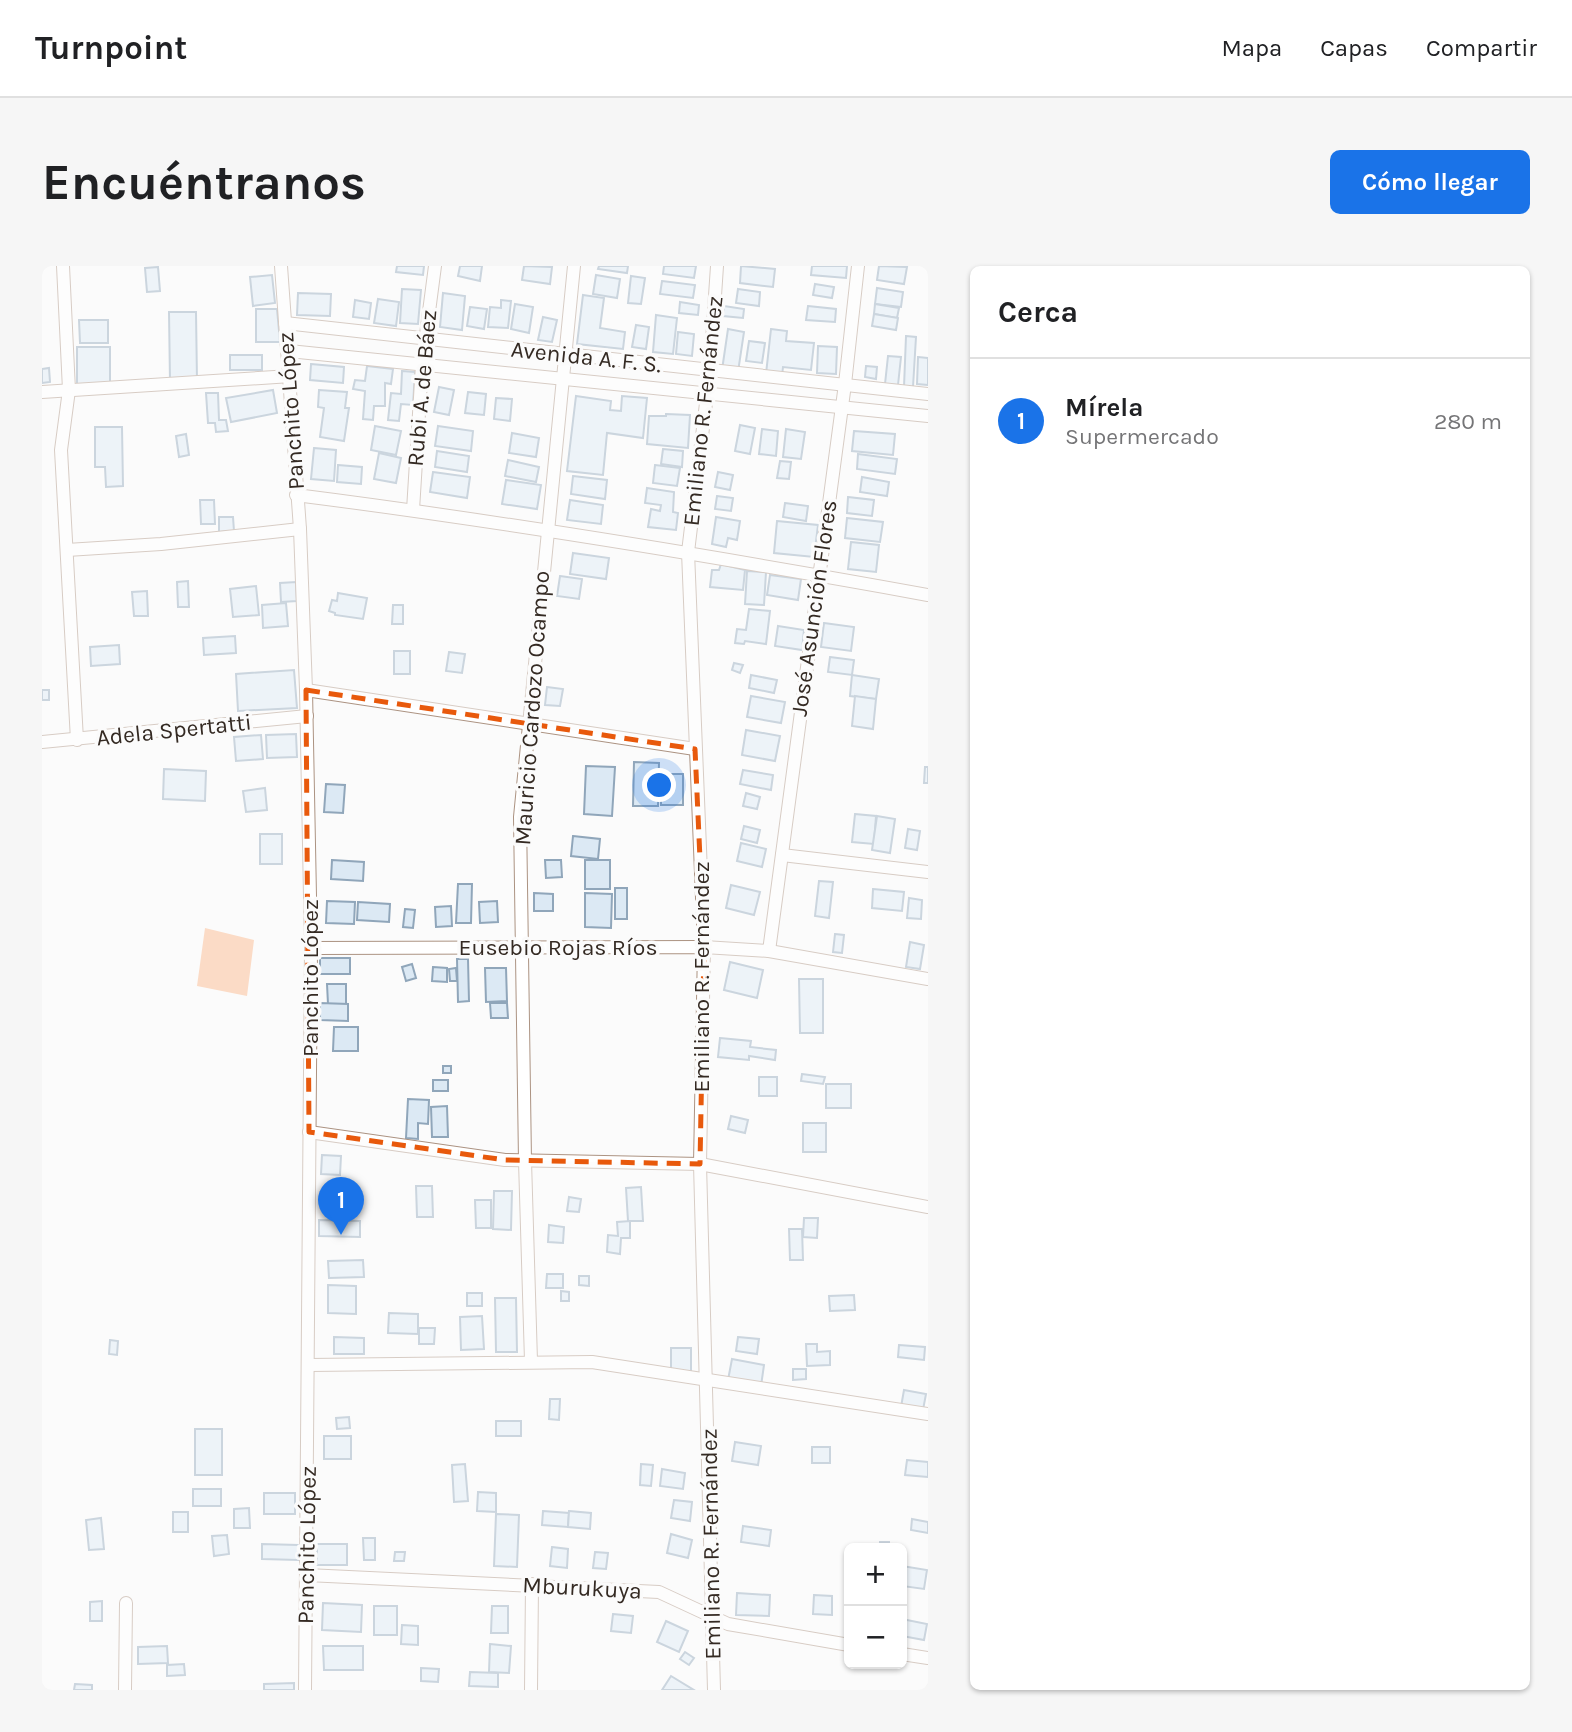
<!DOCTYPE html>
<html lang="es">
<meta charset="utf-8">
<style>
body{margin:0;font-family:Karla,sans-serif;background:#f6f6f6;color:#202124}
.controls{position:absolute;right:21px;bottom:21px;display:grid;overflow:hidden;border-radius:10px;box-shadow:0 2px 5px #0004}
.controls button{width:63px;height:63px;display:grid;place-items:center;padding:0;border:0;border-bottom:2px solid #e0e0e0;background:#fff;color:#202124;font:35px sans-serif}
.you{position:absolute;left:618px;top:520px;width:24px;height:24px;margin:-18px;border:5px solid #fff;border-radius:50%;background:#1a73e8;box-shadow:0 0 0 10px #1a73e833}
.badge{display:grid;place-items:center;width:46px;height:46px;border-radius:50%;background:#1a73e8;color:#fff;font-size:23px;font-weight:700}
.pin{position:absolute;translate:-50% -58px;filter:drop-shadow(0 2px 4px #0008)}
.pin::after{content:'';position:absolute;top:37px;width:24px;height:21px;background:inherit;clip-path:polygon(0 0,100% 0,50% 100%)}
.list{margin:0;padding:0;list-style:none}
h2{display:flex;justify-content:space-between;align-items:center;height:91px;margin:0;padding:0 28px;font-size:30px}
h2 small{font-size:23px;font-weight:400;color:#757577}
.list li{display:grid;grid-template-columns:46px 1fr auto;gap:21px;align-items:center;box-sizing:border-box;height:126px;padding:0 28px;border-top:2px solid #e0e0e0}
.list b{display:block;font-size:26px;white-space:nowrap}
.list p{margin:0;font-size:23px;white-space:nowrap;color:#757577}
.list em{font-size:23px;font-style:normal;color:#757577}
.map{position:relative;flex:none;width:886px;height:1424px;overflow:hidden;border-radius:10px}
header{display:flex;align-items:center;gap:42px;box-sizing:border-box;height:98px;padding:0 35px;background:#fff;border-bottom:2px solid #e0e0e0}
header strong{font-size:33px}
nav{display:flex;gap:38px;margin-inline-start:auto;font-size:24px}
.intro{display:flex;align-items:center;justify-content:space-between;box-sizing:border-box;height:168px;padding:0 42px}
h1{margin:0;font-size:49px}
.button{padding:18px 32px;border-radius:10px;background:#1a73e8;color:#fff;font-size:24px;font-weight:700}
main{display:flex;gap:42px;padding:0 42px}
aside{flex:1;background:#fff;border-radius:10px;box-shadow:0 2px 5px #0004}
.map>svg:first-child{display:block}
.water{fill:#fbb485}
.building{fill:#dce9f4;stroke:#90a6ba;stroke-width:2}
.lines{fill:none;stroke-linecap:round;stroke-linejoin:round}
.street-casing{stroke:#ac9382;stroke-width:14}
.street{stroke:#fff;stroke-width:12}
.marked{fill:none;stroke:#e8590c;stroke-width:5;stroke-dasharray:14 9;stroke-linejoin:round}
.labels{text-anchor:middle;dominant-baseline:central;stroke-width:7;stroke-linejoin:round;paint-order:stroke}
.street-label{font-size:23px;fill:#342a23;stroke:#fbfbfb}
</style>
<header>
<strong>Turnpoint</strong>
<nav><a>Mapa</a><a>Capas</a><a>Compartir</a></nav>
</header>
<div class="intro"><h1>Encuéntranos</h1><a class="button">Cómo llegar</a></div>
<main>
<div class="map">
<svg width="886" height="1424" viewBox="0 0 886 1424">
<rect width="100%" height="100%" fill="#fbfbfb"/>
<polygon class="water" points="163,662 212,674 205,730 155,720"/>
<g class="building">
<polygon points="355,0 382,0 381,9 354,6"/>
<polygon points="418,0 440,0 438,15 416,10"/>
<polygon points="482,0 510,1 508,18 480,14"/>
<polygon points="557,0 586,0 585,7 556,3"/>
<polygon points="622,0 654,0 652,12 621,8"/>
<polygon points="699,0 733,3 731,21 698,17"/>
<polygon points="770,0 805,0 804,12 769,9"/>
<polygon points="837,0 865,1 862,18 835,14"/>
<polygon points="116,1 118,25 105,26 103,2"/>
<polygon points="230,9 233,37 211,40 208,11"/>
<polygon points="554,9 578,13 575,32 551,28"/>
<polygon points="589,10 603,12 599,38 586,37"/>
<polygon points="620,15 653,19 651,32 618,28"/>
<polygon points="773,18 792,21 790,32 771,29"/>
<polygon points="835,22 861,26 859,41 833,38"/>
<polygon points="360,23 379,24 376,58 358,57"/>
<polygon points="696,23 718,26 717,40 694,37"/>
<polygon points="256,27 289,28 288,50 255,49"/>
<polygon points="401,27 423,30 420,64 398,61"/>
<polygon points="541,29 562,32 558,62 583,66 581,83 535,78"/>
<polygon points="336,33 357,36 354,60 332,57"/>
<polygon points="313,34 329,37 327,53 311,51"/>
<polygon points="459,34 469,35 466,62 446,61 448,41 459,42"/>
<polygon points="638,36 657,39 656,49 637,47"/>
<polygon points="473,38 491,41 487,67 469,63"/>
<polygon points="833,38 857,42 855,52 832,48"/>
<polygon points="682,40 702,43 701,52 681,50"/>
<polygon points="766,40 794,43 793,56 764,54"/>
<polygon points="428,41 445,43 442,63 425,60"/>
<polygon points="214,43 235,43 238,76 214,76"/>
<polygon points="127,46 154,46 155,115 128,116"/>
<polygon points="832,48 856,52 854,64 830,60"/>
<polygon points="614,49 635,52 631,88 611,86"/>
<polygon points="501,51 515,54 510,76 496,74"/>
<polygon points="37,54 66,54 66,77 38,77"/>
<polygon points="594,59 607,61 604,83 590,81"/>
<polygon points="686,63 702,66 696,106 680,104"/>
<polygon points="729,63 745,65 744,75 772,77 769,104 741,101 740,110 724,108"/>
<polygon points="636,66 652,68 650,90 634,88"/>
<polygon points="864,70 874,71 871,121 862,121"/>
<polygon points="707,75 723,77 720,97 704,95"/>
<polygon points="776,80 795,81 794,108 775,107"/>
<rect x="35" y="81" width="33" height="38"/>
<rect x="188" y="89" width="32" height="15"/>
<polygon points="846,90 859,91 856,119 843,118"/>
<polygon points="876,91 886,92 886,119 875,118"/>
<polygon points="269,98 302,101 301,117 268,114"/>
<polygon points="325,100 351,103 349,118 343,117 343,140 332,140 331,154 321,153 323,125 311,123 313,114 323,115"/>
<polygon points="824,100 835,101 834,113 823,111"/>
<polygon points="7,102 8,116 0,117 0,103"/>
<polygon points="360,105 373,106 371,139 359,138 357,155 346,154 349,127 359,128"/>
<polygon points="397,121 412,124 407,149 392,146"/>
<polygon points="231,124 235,147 189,156 184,132"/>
<polygon points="277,124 305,126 303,142 307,142 302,175 278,171 282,142 276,141"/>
<polygon points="426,126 444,128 442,149 423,147"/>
<polygon points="164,127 176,127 177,154 184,154 186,165 174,166 173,157 166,157"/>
<polygon points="534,130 569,135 568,144 579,145 580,130 605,132 601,172 565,167 561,209 525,205"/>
<polygon points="454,132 470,133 468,155 452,153"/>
<polygon points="624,148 648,149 646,182 605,178 607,150 624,150"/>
<polygon points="698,159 713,162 708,188 693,185"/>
<polygon points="333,160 359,165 354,189 329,184"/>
<polygon points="396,160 431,165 429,185 393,180"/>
<polygon points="53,161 80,161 81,220 64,221 63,201 53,201"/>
<polygon points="720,163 736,165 734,190 717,188"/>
<polygon points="744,163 763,166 759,193 741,191"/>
<polygon points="812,165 853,168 851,189 810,185"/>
<polygon points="470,167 497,172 494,191 467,187"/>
<polygon points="144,168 147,189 137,191 134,170"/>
<polygon points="272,182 294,184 292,215 269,213"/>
<polygon points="621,183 641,185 640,201 619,198"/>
<polygon points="395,185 427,190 425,206 393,201"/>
<polygon points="337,187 359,192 354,217 332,213"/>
<polygon points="816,188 855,193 853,208 815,203"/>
<polygon points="466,194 497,201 494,216 463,210"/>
<polygon points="738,195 749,196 747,213 735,212"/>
<polygon points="296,199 320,201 319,218 295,216"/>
<polygon points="613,199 638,202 635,220 611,217"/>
<polygon points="391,206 428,211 425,232 388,226"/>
<polygon points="676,206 691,209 688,224 673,221"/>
<polygon points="531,210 565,214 563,233 529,228"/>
<polygon points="820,211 847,216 845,230 818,226"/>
<polygon points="464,214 499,219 495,243 460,238"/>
<polygon points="605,222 632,226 631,246 636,247 634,264 606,261 609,243 618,245 619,239 603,237"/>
<polygon points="675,230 691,232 689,245 673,243"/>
<polygon points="806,231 832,234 830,250 805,247"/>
<polygon points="158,234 172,234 173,258 159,258"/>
<polygon points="528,234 561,239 559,258 525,254"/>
<polygon points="743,237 766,240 764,255 741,251"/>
<polygon points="177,251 191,251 192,265 177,266"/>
<polygon points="674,251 698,255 695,274 686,272 684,281 670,278"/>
<polygon points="805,252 841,256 838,276 803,272"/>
<polygon points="735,255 776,259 772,291 732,287"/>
<polygon points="809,276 837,279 834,306 806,303"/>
<polygon points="531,287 567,292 564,313 528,308"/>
<polygon points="679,298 703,304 701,324 668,321 670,304 677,304"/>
<polygon points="705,305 724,306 722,339 703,338"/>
<polygon points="728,309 759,313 756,334 725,329"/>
<polygon points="518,310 540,313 537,333 515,330"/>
<polygon points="146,315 147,341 136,341 135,316"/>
<polygon points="254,316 255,335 239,336 238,317"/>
<polygon points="214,320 217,349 191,351 188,323"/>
<polygon points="105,325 106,350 92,350 90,326"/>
<polygon points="296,327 325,332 321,353 293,349 293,347 287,345 290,334 295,335"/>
<polygon points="244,337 246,360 221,362 220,339"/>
<polygon points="351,339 361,339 361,358 350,358"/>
<polygon points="707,343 728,345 724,378 703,375 702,378 693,377 695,363 704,364"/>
<polygon points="782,357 812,361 809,385 779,381"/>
<polygon points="736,360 762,364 760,384 733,380"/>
<polygon points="193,370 194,387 162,389 161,372"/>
<polygon points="77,379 78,398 49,400 48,381"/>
<rect x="352" y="385" width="16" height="23"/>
<polygon points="407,386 423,388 420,407 404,405"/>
<polygon points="788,391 812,394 810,409 786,406"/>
<polygon points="692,397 701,399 698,407 690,404"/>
<polygon points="252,404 255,442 196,445 194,408"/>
<polygon points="709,409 735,414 732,427 707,422"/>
<polygon points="810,409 837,413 834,433 808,430"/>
<polygon points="505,421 521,423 518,440 503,439"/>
<rect x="0" y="424" width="7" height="10"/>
<polygon points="709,430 743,436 739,457 705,451"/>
<polygon points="813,430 834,433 831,463 810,460"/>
<polygon points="704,464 738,470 733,495 700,489"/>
<polygon points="254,468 255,491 225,492 224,469"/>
<polygon points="219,469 221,493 194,495 192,471"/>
<polygon points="592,496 617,497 616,540 591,540"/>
<polygon points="544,500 573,501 570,550 542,548"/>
<polygon points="883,501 886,501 886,517 882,517"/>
<polygon points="122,503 164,505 163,535 121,533"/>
<polygon points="701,504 731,509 729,524 698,518"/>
<rect x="619" y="508" width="22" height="31"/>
<polygon points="284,518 303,519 301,547 282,546"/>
<polygon points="223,522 225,544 204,546 201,525"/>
<polygon points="704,527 718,531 715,543 701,540"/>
<polygon points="813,548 834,550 832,578 810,576"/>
<polygon points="835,550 853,553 848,587 830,584"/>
<polygon points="702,560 718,564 715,577 699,573"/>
<polygon points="866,563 878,565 875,584 863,582"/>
<rect x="218" y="568" width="22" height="30"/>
<polygon points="531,570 558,573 556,593 529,590"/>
<polygon points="699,577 724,583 720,601 695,595"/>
<polygon points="290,594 322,596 321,615 289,613"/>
<polygon points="503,594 519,594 520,611 504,612"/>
<rect x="543" y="594" width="25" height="29"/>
<polygon points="777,615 791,616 787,652 773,650"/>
<polygon points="416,618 430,618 429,657 414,657"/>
<polygon points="689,619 718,626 712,649 684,642"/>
<rect x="573" y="622" width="12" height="31"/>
<polygon points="831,623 862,626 860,645 830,642"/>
<polygon points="492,627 511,628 511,645 492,645"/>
<polygon points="543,627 570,628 569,662 543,661"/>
<polygon points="867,632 880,634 879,653 865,652"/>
<polygon points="285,635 313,636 312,658 284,657"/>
<polygon points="455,635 456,656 438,657 437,636"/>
<polygon points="316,636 348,638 347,656 315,654"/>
<polygon points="409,640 410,660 394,661 393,641"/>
<polygon points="363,643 373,644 371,662 361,661"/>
<polygon points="793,668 802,669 800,687 791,686"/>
<polygon points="868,676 882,679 878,703 864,701"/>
<rect x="278" y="692" width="30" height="16"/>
<polygon points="415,693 426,693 427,735 416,736"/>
<polygon points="688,696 721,704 715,732 682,724"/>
<polygon points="370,698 374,712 364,715 360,701"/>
<polygon points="391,701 405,702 405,716 390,715"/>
<polygon points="414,702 415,715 408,715 407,703"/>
<polygon points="443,702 464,702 465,735 444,736"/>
<polygon points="757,713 781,713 781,767 758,767"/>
<polygon points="285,718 304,718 304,738 286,738"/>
<polygon points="278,737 306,738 306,755 278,754"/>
<polygon points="448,737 465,737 466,752 449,752"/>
<polygon points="292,761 316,761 316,785 291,785"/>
<polygon points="678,772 709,775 708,781 734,784 733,794 707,790 707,794 676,791"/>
<rect x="401" y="800" width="8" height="7"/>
<polygon points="760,808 783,811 781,818 759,815"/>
<rect x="717" y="811" width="18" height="19"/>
<rect x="391" y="814" width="15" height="11"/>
<rect x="784" y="818" width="25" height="24"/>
<polygon points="366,833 387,834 386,858 376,857 376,873 364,872"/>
<polygon points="405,840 406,871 390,871 389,841"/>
<polygon points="689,850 706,854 703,867 686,863"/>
<rect x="761" y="857" width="23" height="29"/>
<polygon points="280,889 299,890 298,909 279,908"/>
<polygon points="374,920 390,920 391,951 375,951"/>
<polygon points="599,921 601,955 586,955 584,922"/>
<polygon points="452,925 470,925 469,964 451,963"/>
<polygon points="527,931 539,933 537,946 525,945"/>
<polygon points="433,934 449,934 449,962 434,962"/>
<polygon points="762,952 776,952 775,972 761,971"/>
<polygon points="277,954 318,955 318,971 277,970"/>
<polygon points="588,955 588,972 579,972 578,988 565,986 566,969 576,970 575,956"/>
<polygon points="507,959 522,961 521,977 506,976"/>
<polygon points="747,963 760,963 761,994 748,994"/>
<polygon points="321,994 322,1011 287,1012 286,995"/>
<polygon points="505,1008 521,1008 521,1022 504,1022"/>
<polygon points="537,1010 547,1010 547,1020 537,1019"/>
<polygon points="286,1019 314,1020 314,1048 286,1047"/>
<polygon points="519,1025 527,1026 527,1035 519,1035"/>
<rect x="425" y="1027" width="15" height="13"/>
<polygon points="812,1029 813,1044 788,1045 787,1030"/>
<polygon points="453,1032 474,1032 475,1086 454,1086"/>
<polygon points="347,1047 376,1048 376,1068 346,1067"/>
<polygon points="440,1050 442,1083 419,1084 418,1051"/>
<polygon points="377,1062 393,1062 392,1078 377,1078"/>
<polygon points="292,1071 322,1072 322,1088 292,1088"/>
<polygon points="696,1071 717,1073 715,1088 694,1085"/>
<polygon points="68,1074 76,1075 75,1089 67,1088"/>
<polygon points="764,1078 775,1078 775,1086 788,1085 788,1099 765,1100"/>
<polygon points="857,1079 883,1081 882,1094 856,1091"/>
<rect x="629" y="1082" width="20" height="23"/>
<polygon points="690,1093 722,1099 719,1120 686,1114"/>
<polygon points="751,1103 764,1103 764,1113 751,1114"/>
<polygon points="862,1124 884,1128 881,1144 859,1141"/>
<polygon points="508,1133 518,1133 517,1154 507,1153"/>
<polygon points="307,1151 308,1162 295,1163 294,1152"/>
<rect x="454" y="1155" width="25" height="15"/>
<rect x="153" y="1163" width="27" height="46"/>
<rect x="282" y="1170" width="27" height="23"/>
<polygon points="693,1176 719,1180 716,1199 690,1195"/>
<rect x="770" y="1181" width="18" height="16"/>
<polygon points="865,1194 886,1196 886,1211 863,1209"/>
<polygon points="423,1198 426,1235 412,1236 410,1199"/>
<polygon points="599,1198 611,1199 609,1220 598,1219"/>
<polygon points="620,1203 643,1207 641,1223 618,1220"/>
<rect x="151" y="1223" width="28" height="17"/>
<polygon points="436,1226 454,1227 454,1246 435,1245"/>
<rect x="222" y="1227" width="31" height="21"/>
<polygon points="632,1234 650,1236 648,1255 629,1252"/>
<polygon points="207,1242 208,1262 192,1262 192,1243"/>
<polygon points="501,1245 527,1247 526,1261 500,1259"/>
<polygon points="527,1245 549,1247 548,1263 526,1261"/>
<rect x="131" y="1246" width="15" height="20"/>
<polygon points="454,1248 477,1249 475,1301 452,1300"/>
<polygon points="59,1252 62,1283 47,1284 44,1254"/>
<polygon points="870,1253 886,1256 886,1267 869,1264"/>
<polygon points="701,1260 729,1264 727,1280 699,1276"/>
<polygon points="629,1268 650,1274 646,1292 625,1287"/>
<polygon points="185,1269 187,1288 172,1290 170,1270"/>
<polygon points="321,1272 333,1272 333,1294 322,1294"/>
<rect x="838" y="1276" width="9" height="6"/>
<polygon points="220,1278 256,1279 256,1294 220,1293"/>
<rect x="275" y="1278" width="30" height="21"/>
<polygon points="510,1281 526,1283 525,1302 508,1300"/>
<polygon points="353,1286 363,1286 362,1295 352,1295"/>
<polygon points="553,1286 566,1287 564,1303 551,1302"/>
<polygon points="860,1300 885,1304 882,1323 860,1320"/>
<polygon points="695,1327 728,1329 727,1350 694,1349"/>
<polygon points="772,1329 790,1330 790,1349 771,1348"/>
<polygon points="60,1335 60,1355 48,1355 48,1336"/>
<polygon points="281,1337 320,1339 319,1366 280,1364"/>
<rect x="332" y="1340" width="23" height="29"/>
<polygon points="450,1340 466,1340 466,1367 449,1367"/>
<polygon points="571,1348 591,1350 589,1367 569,1365"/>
<polygon points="860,1353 885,1358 882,1374 860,1370"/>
<polygon points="624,1355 646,1365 637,1386 615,1376"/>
<polygon points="360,1359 376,1360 376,1379 359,1378"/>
<polygon points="448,1378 469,1380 467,1407 447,1406"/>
<polygon points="125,1380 126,1397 96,1398 96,1381"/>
<polygon points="281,1380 321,1380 321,1404 282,1404"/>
<polygon points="643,1386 652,1392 647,1399 638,1393"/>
<polygon points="142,1398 143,1409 125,1410 125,1399"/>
<polygon points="379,1402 397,1403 396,1416 379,1415"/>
<polygon points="428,1406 456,1407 456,1421 427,1420"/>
<polygon points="629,1410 652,1424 620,1424"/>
<polygon points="252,1417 252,1424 222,1424 222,1418"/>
<polygon points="33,1418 50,1419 50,1424 32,1424"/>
</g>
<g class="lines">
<defs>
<g id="street">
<polyline points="21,0 27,124 19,184 35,474"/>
<polyline points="239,0 258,263 264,424 269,682 263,1424"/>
<polyline points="243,57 886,128"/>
<polyline points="247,85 886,150"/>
<polyline points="0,126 249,110"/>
<path d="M254,229C466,256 676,291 886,329"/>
<polyline points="371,244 380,99 393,0"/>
<polyline points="25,284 119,278 258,263"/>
<polyline points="264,424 653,483"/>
<polyline points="0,476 265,450"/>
<polyline points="740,589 886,606"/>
<polyline points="269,682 662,681 727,685 886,713"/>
<polyline points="727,685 803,118 816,0"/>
<polyline points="267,866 463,894 658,898 886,941"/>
<polyline points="489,1095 483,895 478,551 532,0"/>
<polyline points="267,1099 550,1096 886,1148"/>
<polyline points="265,1309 617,1326 686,1358 807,1379"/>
<polyline points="860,1388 886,1392"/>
<polyline points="83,1424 84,1337"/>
<polyline points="489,1424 490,1318"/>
<polyline points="672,1424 658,898 662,681 646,286 668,104 675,0"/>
</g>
</defs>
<use href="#street" class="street-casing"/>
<use href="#street" class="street"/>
</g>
<path d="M0 0H886V1424H0ZM264,424L653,483L662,681L658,898L463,894L267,866Z" fill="#fbfbfb" fill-opacity=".55" fill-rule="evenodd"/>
<path class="marked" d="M264,424L653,483L662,681L658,898L463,894L267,866Z"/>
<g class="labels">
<g class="street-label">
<text transform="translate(544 91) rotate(6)">Avenida A. F. S.</text>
<text transform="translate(380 122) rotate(-85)">Rubi A. de Báez</text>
<text transform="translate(249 145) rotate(-94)">Panchito López</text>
<text transform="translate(661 145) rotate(-84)">Emiliano R. Fernández</text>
<text transform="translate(772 342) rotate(-82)">José Asunción Flores</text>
<text transform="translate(490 442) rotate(-86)">Mauricio Cardozo Ocampo</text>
<text transform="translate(132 464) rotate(-6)">Adela Spertatti</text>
<text x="516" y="681">Eusebio Rojas Ríos</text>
<text transform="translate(659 711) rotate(-90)">Emiliano R. Fernández</text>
<text transform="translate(268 712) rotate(-90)">Panchito López</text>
<text transform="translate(669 1278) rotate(-91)">Emiliano R. Fernández</text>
<text transform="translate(265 1279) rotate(-89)">Panchito López</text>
<text transform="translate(540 1322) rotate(3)">Mburukuya</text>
</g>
</g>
</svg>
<div class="controls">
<button>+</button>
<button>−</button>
</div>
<div class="you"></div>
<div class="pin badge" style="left:299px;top:969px">1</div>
</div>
<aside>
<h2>Cerca<small></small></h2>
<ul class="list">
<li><span class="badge">1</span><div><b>Mírela</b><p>Supermercado</p></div><em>280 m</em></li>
</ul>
</aside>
</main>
